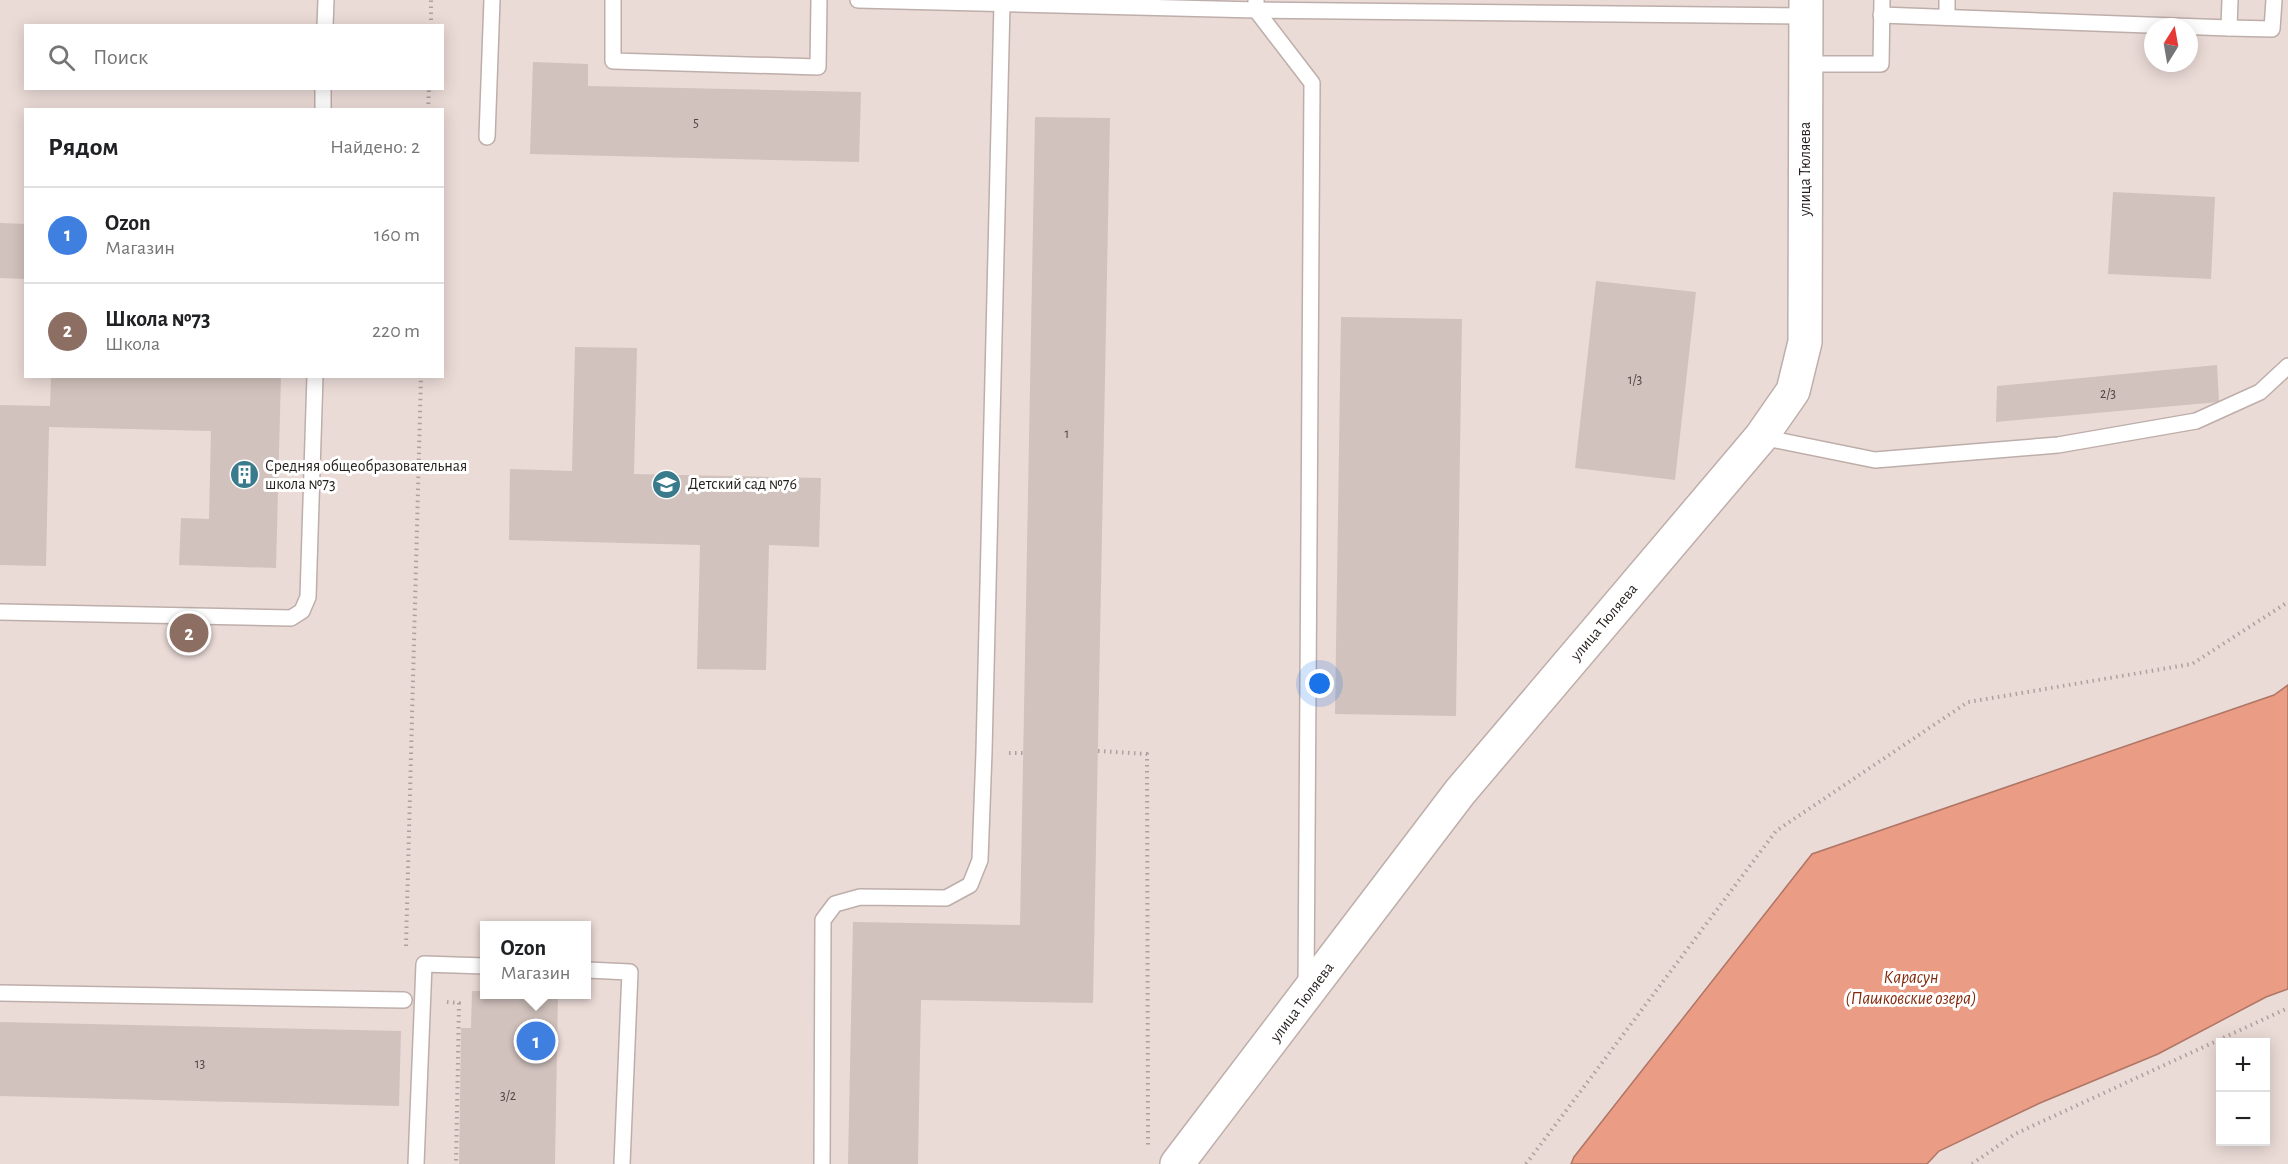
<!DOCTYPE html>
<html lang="ru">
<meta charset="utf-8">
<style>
body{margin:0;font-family:"Alegreya Sans",sans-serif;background:#f2f2f2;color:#202124}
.controls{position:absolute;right:18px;bottom:18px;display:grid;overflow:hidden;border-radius:0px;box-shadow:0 3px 15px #0003}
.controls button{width:54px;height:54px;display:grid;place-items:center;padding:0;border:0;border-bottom:2px solid #e0e0e0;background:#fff;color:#202124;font:30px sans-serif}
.compass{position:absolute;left:2144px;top:18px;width:54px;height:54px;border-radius:50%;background:#fff;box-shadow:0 3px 15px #0003;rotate:11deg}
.you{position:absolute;left:1320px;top:684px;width:21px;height:21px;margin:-15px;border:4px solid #fff;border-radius:50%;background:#1a73e8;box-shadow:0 0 0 9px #1a73e833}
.badge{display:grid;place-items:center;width:39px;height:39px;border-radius:50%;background:#b45309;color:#fff;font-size:20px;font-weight:700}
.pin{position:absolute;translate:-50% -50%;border:3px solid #fff;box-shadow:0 2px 6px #0006}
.popup{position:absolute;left:480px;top:921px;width:111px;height:78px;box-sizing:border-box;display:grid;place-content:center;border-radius:0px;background:#fff;filter:drop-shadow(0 2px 4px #0005);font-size:20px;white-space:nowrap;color:#757577}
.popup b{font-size:22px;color:#202124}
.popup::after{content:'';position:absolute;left:50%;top:100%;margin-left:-12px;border:12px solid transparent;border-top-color:#fff}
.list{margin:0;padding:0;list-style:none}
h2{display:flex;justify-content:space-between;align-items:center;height:78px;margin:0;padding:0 24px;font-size:26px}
h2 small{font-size:20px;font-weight:400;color:#757577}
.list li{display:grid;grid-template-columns:39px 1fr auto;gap:18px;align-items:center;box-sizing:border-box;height:96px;padding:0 24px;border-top:2px solid #e0e0e0}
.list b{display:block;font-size:22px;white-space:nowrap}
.list p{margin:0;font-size:20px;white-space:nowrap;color:#757577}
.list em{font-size:20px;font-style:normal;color:#757577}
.icon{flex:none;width:33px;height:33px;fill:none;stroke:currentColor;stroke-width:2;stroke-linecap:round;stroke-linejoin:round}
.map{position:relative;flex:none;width:2288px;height:1164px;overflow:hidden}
.search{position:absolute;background:#fff;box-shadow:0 3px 15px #0003;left:24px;top:24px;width:420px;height:66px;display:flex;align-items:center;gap:15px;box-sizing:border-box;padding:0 21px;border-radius:0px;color:#757577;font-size:22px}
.panel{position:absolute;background:#fff;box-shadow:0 3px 15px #0003;left:24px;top:108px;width:420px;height:270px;border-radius:0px}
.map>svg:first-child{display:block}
.water{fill:#eb9c85;stroke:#af7666;stroke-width:1.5}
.building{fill:#d1c2bd}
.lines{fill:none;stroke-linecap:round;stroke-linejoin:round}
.service-casing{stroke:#beaeaa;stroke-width:18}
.tertiary-casing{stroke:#beaeaa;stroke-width:36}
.path{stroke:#ada09d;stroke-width:4;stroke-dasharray:1.5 4.5;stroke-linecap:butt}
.service{stroke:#fff;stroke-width:15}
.tertiary{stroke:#fff;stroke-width:33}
.labels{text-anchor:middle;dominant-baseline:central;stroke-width:6;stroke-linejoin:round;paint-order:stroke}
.number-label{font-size:14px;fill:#4f4744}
.street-label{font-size:16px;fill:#241e1c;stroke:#fff}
.poi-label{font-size:16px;fill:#241e1c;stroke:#fff;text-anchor:start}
.water-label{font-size:18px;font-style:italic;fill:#84290b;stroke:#fff}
</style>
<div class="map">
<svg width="2288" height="1164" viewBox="0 0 2288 1164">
<rect width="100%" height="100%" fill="#ebdbd7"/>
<polygon class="water" points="2288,685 2288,989 2266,997 2158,1054 2040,1103 1939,1151 1927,1164 1571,1164 1574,1157 1812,854 2274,695"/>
<g class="building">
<polygon points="533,62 588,64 588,86 861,92 859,162 530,154"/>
<polygon points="1035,117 1110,118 1093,1003 921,1000 918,1164 848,1164 853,922 1020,925"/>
<polygon points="2113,192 2215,197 2211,279 2108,274"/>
<polygon points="0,223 26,224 26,279 0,278"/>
<polygon points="1596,281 1696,292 1675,480 1575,468"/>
<polygon points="1341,317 1462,319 1456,716 1335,714"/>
<polygon points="575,347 637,348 634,474 821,478 819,547 769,545 766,670 697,669 700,545 509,540 510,469 572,471"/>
<polygon points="2217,365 2219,402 1996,422 1997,386"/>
<polygon points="51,376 281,376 276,568 179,565 181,518 209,519 211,431 49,427 46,566 0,565 0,405 50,406"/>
<polygon points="472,991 485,991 485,994 558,994 555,1164 459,1164 461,1028 471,1028"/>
<polygon points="0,1022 401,1031 399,1106 0,1096"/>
</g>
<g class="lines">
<defs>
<g id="service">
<polyline points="613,0 613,61 818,67 819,0"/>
<polyline points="858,0 1256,10 1806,16"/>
<polyline points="1256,0 1256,10 1312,83 1306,988"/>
<polyline points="1881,15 2229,28 2230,0"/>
<polyline points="1947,17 1947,0"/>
<polyline points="325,26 326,0"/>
<polyline points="2229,28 2272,29 2274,0"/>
<polyline points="1806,64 1881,64 1882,0"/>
<polyline points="323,110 323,88"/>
<polyline points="487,137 492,0"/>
<polyline points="1761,437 1875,460 2058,445 2196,421 2260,392 2288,366"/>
<polyline points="0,612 291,618 302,611 308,597 315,376"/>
<polyline points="587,970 630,972 622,1164"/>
<polyline points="0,993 404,1000"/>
<polyline points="416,1164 424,964 485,966"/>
<polyline points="822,1164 823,920 835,904 860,897 946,898 970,885 980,860 984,752 1002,4"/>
</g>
<polyline id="tertiary" points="1177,1164 1460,792 1761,437 1793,391 1805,342 1806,0"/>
</defs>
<use href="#service" class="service-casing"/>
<use href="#tertiary" class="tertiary-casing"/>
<g class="path">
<polyline points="431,26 431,0"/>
<polyline points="428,110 429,88"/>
<polyline points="1098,751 1147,754 1148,1145"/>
<polyline points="1009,753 1024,753"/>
<polyline points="406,946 421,376"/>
<polyline points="447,1002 459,1003 456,1164"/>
<polyline points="1526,1164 1776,831 1968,702 2192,664 2288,602"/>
<polyline points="1972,1164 2015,1134 2288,1008"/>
</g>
<use href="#service" class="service"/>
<use href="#tertiary" class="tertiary"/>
</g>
<defs>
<symbol id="building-disc" viewBox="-11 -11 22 22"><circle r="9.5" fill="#397b8c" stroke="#fff"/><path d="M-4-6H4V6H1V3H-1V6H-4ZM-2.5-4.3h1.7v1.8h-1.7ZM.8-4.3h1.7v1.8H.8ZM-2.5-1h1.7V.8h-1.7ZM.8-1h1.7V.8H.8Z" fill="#fff"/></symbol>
<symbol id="school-disc" viewBox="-11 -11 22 22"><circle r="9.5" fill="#397b8c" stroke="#fff"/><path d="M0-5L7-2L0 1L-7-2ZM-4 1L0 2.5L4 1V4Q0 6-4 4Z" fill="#fff"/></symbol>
</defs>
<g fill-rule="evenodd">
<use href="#building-disc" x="228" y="458" width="33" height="33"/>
<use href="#school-disc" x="650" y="468" width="33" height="33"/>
</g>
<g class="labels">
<g class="number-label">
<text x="696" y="123">5</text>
<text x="1635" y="380">1/3</text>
<text x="2108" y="394">2/3</text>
<text x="1067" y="434">1</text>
<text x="200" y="1064">13</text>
<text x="508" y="1096">3/2</text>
</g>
<g class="street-label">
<text transform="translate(1805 169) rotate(-90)">улица Тюляева</text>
<text transform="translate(1604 622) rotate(-50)">улица Тюляева</text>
<text transform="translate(1302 1002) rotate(-53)">улица Тюляева</text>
</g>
<g class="poi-label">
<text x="265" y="466">Средняя общеобразовательная<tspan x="265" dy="18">школа №73</tspan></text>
<text x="688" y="484">Детский сад №76</text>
</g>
<g class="water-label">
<text x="1911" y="978">Карасун<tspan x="1911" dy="21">(Пашковские озера)</tspan></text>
</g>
</g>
</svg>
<div class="controls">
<button>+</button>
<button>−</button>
</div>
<svg class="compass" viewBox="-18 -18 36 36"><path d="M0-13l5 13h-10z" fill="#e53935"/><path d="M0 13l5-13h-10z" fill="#757577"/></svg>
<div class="you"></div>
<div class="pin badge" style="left:536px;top:1041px;background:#3f7fe0">1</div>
<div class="popup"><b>Ozon</b>Магазин</div>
<div class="pin badge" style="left:189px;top:633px;background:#8d6e63">2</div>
<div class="search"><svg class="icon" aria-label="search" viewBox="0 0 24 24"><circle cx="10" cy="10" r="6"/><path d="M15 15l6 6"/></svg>Поиск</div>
<section class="panel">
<h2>Рядом<small>Найдено: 2</small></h2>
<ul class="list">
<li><span class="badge" style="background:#3f7fe0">1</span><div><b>Ozon</b><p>Магазин</p></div><em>160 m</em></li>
<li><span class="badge" style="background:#8d6e63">2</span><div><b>Школа №73</b><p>Школа</p></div><em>220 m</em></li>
</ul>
</section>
</div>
